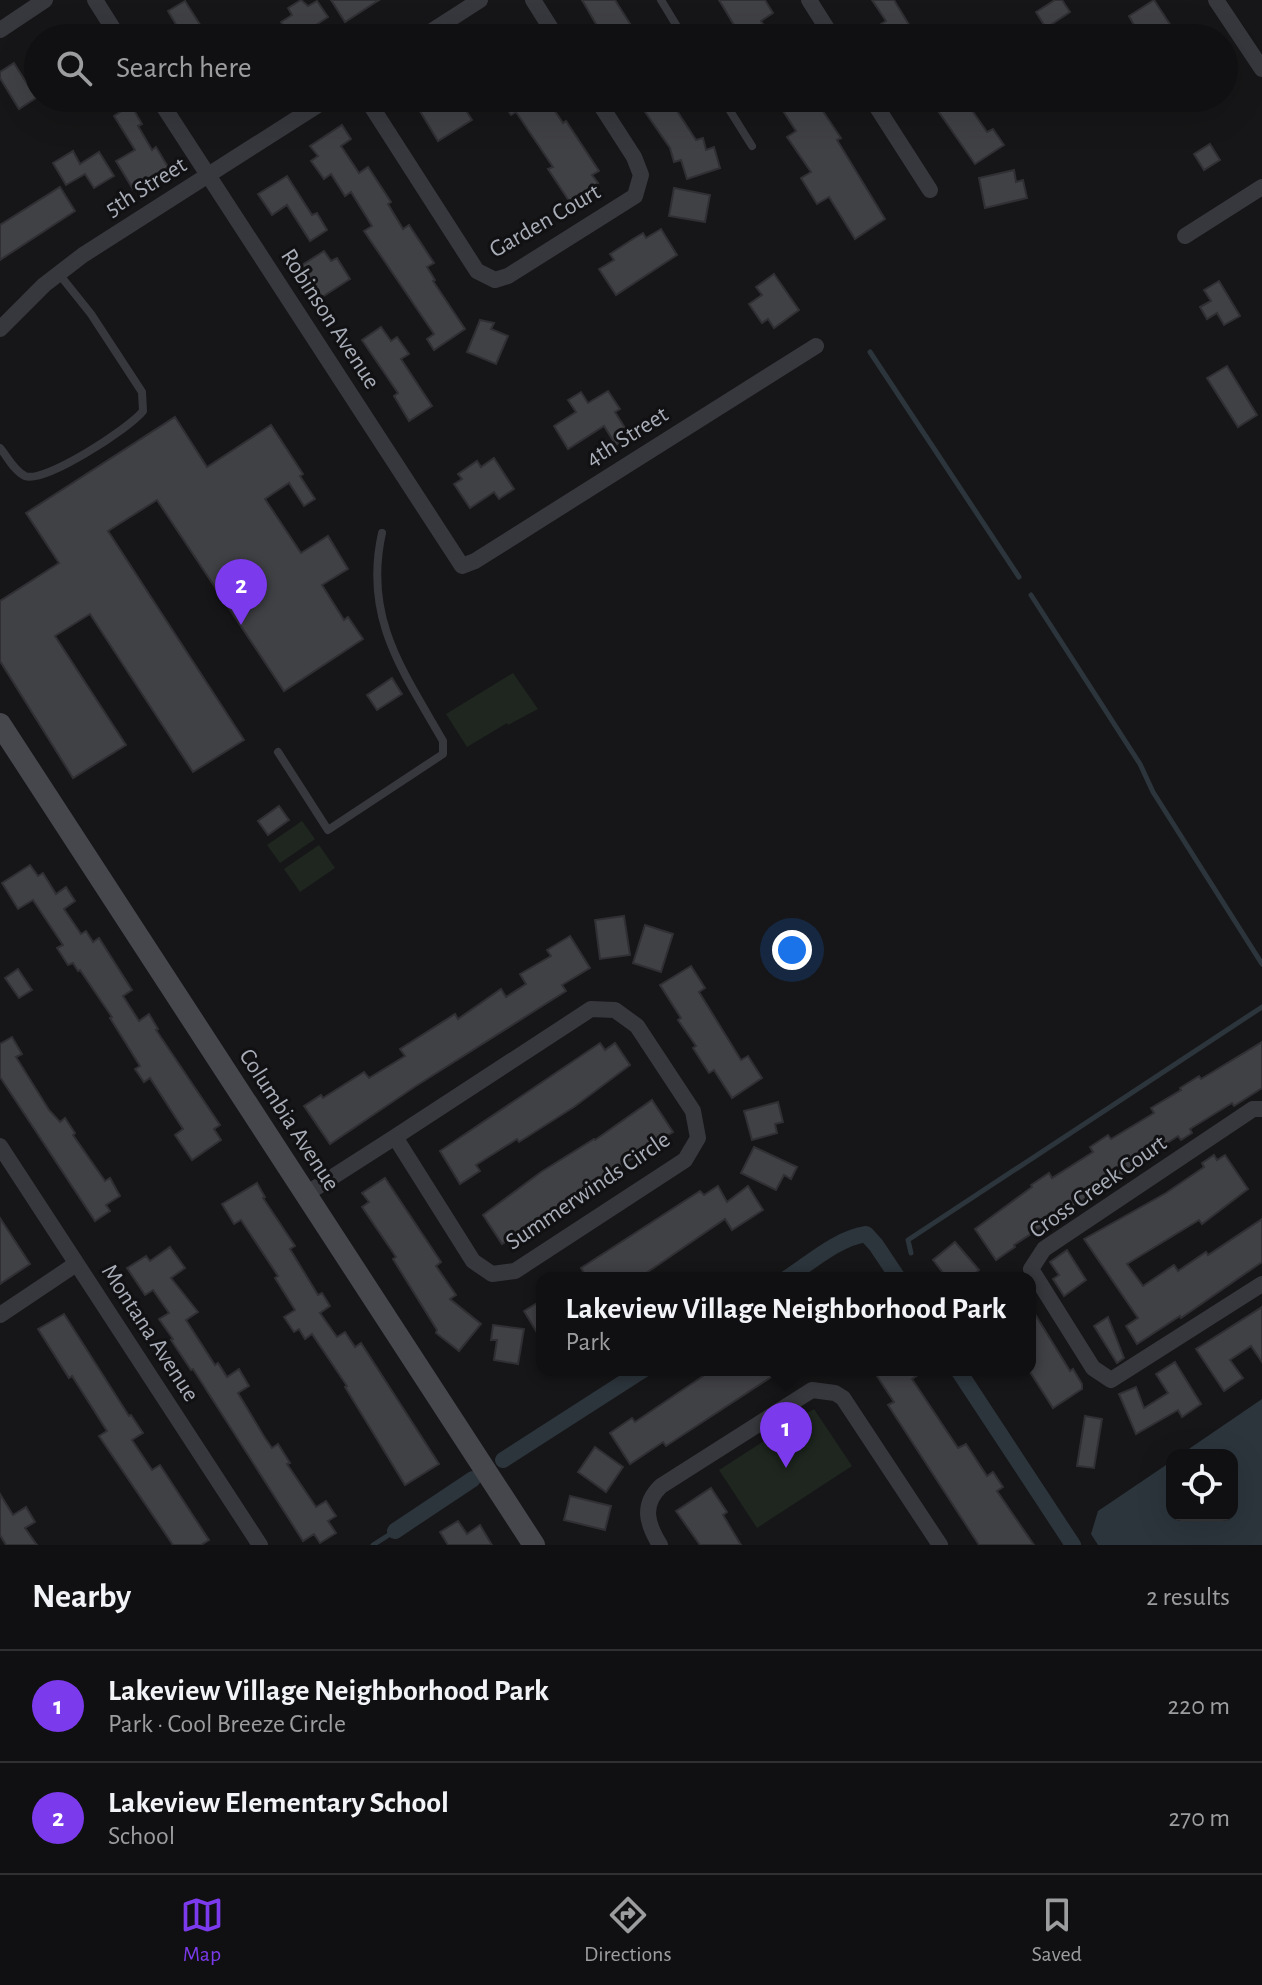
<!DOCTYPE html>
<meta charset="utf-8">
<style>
body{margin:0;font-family:"Alegreya Sans",sans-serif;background:#19191b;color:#f1f3f6}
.controls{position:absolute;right:24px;bottom:24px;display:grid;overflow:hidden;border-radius:16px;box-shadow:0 8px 32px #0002}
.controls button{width:72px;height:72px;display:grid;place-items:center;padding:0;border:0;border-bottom:2px solid #303032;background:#101012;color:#f1f3f6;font:40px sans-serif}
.you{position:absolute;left:792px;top:950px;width:28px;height:28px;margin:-20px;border:6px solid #fff;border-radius:50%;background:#1a73e8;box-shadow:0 0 0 12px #1a73e833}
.badge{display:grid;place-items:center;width:52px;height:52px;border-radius:50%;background:#7c3aed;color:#fff;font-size:26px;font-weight:700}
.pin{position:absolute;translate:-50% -66px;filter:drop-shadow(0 2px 4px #0008)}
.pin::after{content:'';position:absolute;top:42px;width:28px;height:24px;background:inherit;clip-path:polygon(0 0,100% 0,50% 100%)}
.popup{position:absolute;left:536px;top:1272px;width:500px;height:104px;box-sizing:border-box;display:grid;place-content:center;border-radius:16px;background:#101012;filter:drop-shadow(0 2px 6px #0005);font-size:26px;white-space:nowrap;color:#9c9d9f}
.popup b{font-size:30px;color:#f1f3f6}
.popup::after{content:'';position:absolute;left:50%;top:100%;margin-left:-16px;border:16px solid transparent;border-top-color:#101012}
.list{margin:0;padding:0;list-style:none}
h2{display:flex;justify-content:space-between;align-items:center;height:104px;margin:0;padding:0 32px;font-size:34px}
h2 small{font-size:26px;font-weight:400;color:#9c9d9f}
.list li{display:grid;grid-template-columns:52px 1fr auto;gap:24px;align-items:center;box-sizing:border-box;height:112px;padding:0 32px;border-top:2px solid #303032}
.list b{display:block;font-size:30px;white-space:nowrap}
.list p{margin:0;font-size:26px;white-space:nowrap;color:#9c9d9f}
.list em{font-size:26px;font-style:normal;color:#9c9d9f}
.icon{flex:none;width:44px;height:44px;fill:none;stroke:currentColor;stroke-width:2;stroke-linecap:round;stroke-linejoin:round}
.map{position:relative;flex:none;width:1262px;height:1545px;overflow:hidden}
.search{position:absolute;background:#101012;box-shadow:0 8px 32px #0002;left:24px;right:24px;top:24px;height:88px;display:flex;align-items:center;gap:20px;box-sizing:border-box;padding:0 28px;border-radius:44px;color:#9c9d9f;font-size:30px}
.sheet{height:328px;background:#101012}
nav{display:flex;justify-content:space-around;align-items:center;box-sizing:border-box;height:112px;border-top:2px solid #303032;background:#101012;font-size:22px;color:#9c9d9f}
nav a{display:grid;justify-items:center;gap:4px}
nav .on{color:#7c3aed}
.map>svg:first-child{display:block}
.green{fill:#1e261f}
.water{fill:#2c353c}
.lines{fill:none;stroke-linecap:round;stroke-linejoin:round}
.stream{stroke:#2c353c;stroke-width:5}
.canal{stroke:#2c353c;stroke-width:16}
.building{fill:#404145;stroke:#303034;stroke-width:2}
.lane{stroke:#37383d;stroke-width:8}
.street{stroke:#37383d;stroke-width:16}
.secondary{stroke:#45474d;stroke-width:22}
.labels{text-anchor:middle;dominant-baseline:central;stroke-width:6;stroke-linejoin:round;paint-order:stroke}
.street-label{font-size:24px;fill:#a8adb8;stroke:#111113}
</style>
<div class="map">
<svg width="1262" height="1545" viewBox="0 0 1262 1545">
<rect width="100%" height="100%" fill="#161618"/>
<g class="green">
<polygon points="513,673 538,709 508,725 507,723 467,747 446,714"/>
<polygon points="302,821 315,839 280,863 267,845"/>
<polygon points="319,845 335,868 300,892 284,869"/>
<polygon points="814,1409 852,1466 757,1528 719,1470"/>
</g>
<polygon class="water" points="1262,1399 1262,1545 1098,1545 1091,1534 1098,1511 1172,1461 1172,1515 1232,1515 1232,1455 1180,1455"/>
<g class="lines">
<g class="stream">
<polyline points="870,352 1019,577"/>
<polyline points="1031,595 1140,764 1153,792 1262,964"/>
<polyline points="911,1253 908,1240 1262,1007"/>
<polyline points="373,1545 395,1531"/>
</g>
<g class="canal">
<path d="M787,1278C810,1263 838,1238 866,1234L876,1245L898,1278"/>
<polyline points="958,1370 1073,1545"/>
<polyline points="503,1460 643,1370"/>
<polyline points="395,1531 473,1479"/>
</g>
</g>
<g class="building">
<polygon points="301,0 308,6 317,1 328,17 310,29 316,38 291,38 281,22 292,15 288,8"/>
<polygon points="331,0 379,0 345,22"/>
<polygon points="582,0 615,0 639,38 595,38 589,29 596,24"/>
<polygon points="719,0 765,0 773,13 761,21 772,38 734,38 728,29 734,25"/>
<polygon points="872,0 894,0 917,38 858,38 886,21"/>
<polygon points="1055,0 1062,0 1070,12 1046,28 1036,12"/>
<polygon points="1154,0 1171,26 1153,38 1135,38 1129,29 1134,25 1129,16"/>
<polygon points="185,1 204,31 192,38 184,38 168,11"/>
<polygon points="14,63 36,98 19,109 0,78 0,72"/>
<polygon points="412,98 458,98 472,120 438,141"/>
<polygon points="500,98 546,98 563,123 566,121 599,171 592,175 598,183 569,201 548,169 553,167 516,112 511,115"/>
<polygon points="654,98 695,98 677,111 696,140 703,138 706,150 714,147 720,168 687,179 681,160 674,162 670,148 641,106"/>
<polygon points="786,98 814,98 841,138 837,140 885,219 855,239 829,197 817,204 801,178 811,172 787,137 796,131 778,103"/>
<polygon points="929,98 982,98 969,106 987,132 993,129 1004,145 975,164"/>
<polygon points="131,105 142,124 138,126 152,150 156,147 168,167 133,189 116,161 135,150 114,116"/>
<polygon points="342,125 351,139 341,146 359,173 368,167 391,202 388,204 403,229 409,225 434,263 427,267 435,280 433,281 465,329 434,350 427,339 434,334 364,231 372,226 351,192 345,196 331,174 324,179 311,161 318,156 310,146"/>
<polygon points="1210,144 1220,160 1204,170 1194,154"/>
<polygon points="73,151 80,164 99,152 114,176 94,188 85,174 66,185 53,163"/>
<polygon points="1014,170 1016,182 1023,180 1027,198 985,208 979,178"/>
<polygon points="287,176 312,215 317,213 327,230 310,241 287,205 272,215 258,194"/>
<polygon points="60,187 75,211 0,260 0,225"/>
<polygon points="674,188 710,195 705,222 669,216"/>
<polygon points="661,229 677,255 616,295 599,269 614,260 610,254 633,239 643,233 646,238"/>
<polygon points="324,251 331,261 337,258 350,279 322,297 302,265"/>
<polygon points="774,274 799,310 774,328 768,319 762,323 749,304 762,295 756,287"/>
<polygon points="1219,281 1240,316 1224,325 1217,313 1207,319 1200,307 1211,301 1204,290"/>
<polygon points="480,320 494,323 491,329 508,336 496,364 467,352"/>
<polygon points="381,327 391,341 397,337 409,354 401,359 432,406 409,421 394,396 398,393 362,340"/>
<polygon points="1227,366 1257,415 1238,427 1207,378"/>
<polygon points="608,391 620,409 615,412 630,436 616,445 604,426 568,449 554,426 576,412 568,400 581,392 588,403"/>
<polygon points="175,417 207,467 271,425 303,474 300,476 315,499 304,506 289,483 265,499 301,553 328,536 348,569 322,585 344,620 348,617 363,639 284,691 157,500 108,531 244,740 193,772 90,614 55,636 126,745 73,778 0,661 0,601 59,563 26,513"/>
<polygon points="494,458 514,489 499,499 494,492 470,508 454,484 462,479 458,474 477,461 481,467"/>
<polygon points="392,678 402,694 377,710 367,695"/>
<polygon points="279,806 289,820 268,835 258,821"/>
<polygon points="30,865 38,876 43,873 56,894 66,887 75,901 64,909 81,934 86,931 93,942 99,938 132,990 123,996 139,1021 149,1014 158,1029 156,1030 220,1125 214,1129 221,1140 192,1160 175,1135 183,1129 150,1078 144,1082 135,1069 140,1066 110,1018 112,1017 80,970 78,971 73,963 68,965 57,948 63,945 33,900 18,909 2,883"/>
<polygon points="624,916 630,955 600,959 595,920"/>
<polygon points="645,925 673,934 661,972 633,963"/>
<polygon points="570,936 590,968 562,985 566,991 416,1086 330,1144 304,1106 321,1095 323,1098 364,1072 369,1078 405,1056 400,1049 455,1014 458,1019 501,989 506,997 526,984 520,974 551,956 547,950"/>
<polygon points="691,966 705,988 699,992 741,1060 748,1056 762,1078 732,1098 714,1070 709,1073 693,1048 696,1046 678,1020 681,1018 660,985"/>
<polygon points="18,969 32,990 19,998 5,978"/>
<polygon points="12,1037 22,1054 16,1057 49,1110 60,1122 65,1118 75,1133 73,1135 105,1181 110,1178 120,1196 106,1205 110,1211 95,1221 0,1077 0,1044"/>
<polygon points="1262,1042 1262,1088 1234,1106 1232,1103 1190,1129 1192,1133 1181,1140 1178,1136 1129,1168 1130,1169 1014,1245 1015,1247 996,1260 975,1229 1032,1187 1031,1185 1049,1173 1052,1178 1093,1152 1090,1147 1108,1135 1111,1139 1154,1113 1151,1108 1181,1090 1180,1088 1199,1076 1201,1079"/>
<polygon points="600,1043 605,1050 615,1043 630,1065 574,1107 519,1142 517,1139 476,1165 480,1171 460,1184 440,1151"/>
<polygon points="652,1100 673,1132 502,1244 483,1215 541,1172 594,1139 595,1140"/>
<polygon points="778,1102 783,1122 775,1124 777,1133 752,1140 744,1111"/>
<polygon points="754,1147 797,1167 791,1179 784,1175 776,1190 741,1173"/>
<polygon points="1214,1155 1217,1160 1225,1155 1248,1189 1202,1224 1199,1220 1127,1264 1143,1286 1174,1265 1178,1271 1206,1252 1208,1255 1262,1219 1262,1262 1181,1318 1180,1316 1137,1344 1126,1326 1138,1318 1084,1239 1166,1193 1204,1167 1202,1163"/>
<polygon points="385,1178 441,1262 436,1266 456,1295 450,1299 481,1324 459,1351 436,1333 437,1330 393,1259 396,1257 362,1207 369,1202 362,1193"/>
<polygon points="257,1183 265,1197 263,1198 295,1246 290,1249 318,1295 322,1293 330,1306 320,1313 337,1337 345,1332 355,1347 361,1343 439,1464 405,1485 345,1387 347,1386 312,1334 305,1339 299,1329 294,1332 284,1317 295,1310 275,1278 278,1276 241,1220 234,1224 222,1204"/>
<polygon points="718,1186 727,1202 748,1186 763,1210 732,1230 725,1219 639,1278 587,1278 581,1268 700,1191 704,1195"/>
<polygon points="0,1218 30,1264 0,1284"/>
<polygon points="955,1242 979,1270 970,1278 947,1278 933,1260"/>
<polygon points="170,1247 185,1268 171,1278 198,1312 186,1320 215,1365 218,1363 227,1377 239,1369 249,1386 238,1393 265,1438 272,1448 278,1444 290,1463 287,1464 316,1507 326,1501 336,1516 328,1521 336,1533 320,1543 314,1534 303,1541 193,1369 191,1370 171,1340 173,1339 159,1319 169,1313 153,1290 145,1295 127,1268 146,1256 150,1261"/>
<polygon points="1067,1250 1086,1280 1064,1296 1053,1279 1059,1275 1050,1262"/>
<polygon points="542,1300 542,1341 524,1311"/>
<polygon points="1030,1306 1070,1371 1073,1369 1082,1384 1082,1389 1053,1408 1030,1372"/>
<polygon points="1262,1307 1262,1362 1251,1346 1230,1360 1243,1378 1224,1391 1196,1349"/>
<polygon points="64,1314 129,1416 131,1415 143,1433 132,1440 152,1470 160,1465 209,1540 201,1545 173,1545 99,1436 107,1431 72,1376 69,1378 38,1329"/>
<polygon points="1108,1317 1124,1358 1117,1363 1094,1326"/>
<polygon points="493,1325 524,1329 518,1364 494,1360 497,1340 491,1340"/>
<polygon points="1175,1362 1201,1404 1182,1417 1178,1410 1136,1434 1119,1394 1136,1387 1144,1408 1168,1393 1156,1374"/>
<polygon points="712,1370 782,1370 666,1446 663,1442 630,1464 610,1433 632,1418 635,1422"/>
<polygon points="873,1370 926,1370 912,1379 958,1448 966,1444 987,1476 993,1472 1003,1487 997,1491 1034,1545 979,1545 888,1405 894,1402"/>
<polygon points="1085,1416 1102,1419 1094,1468 1077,1466"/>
<polygon points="595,1447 623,1467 606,1492 578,1472"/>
<polygon points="711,1488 727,1512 723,1515 741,1545 700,1545 676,1511"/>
<polygon points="0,1494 13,1515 26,1507 35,1522 25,1528 37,1545 6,1545 0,1535"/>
<polygon points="570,1496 611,1506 605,1530 564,1520"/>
<polygon points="458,1521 467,1534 480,1525 492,1545 448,1545 440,1532"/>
</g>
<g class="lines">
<g class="lane">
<polyline points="661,0 684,38"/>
<polyline points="722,98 752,146"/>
<path d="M0,448C7,456 14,471 25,476C44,484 130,428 143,411L142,392L91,314L59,274"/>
<path d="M278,752L328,830L443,754V741C403,671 363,618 382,533"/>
</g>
<g class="street">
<polyline points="95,0 119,38"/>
<polyline points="533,0 557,38"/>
<polyline points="809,0 833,38"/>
<polyline points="1216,0 1262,69"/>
<polyline points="0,30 45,0"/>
<polyline points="421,38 480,0"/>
<polyline points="158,98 462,566 475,561 816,346"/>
<polyline points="366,98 477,271 495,280 508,276 635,196 641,175 634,157 596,98"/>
<polyline points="871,98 930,190"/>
<polyline points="1185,236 1262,187"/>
<polyline points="0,329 44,285 83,255 329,98"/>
<polyline points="1262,1109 1253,1109 1044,1249 1031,1269 1093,1368 1111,1380 1262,1284"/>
<polyline points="0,1146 260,1545"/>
<polyline points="306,1194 395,1137 473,1261 492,1274 515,1271 685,1160 698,1138 693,1111 637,1026 615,1010 591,1009 395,1137"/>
<polyline points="0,1315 76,1264"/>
<path d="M660,1545C647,1524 641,1505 661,1486L812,1390L835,1393L843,1398L940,1545"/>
</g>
<polyline class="secondary" points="0,724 534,1545"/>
</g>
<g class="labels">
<g class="street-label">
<text transform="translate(146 187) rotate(-32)">5th Street</text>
<text transform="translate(545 221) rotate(-30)">Garden Court</text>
<text transform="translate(330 319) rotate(57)">Robinson Avenue</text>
<text transform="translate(627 437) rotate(-32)">4th Street</text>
<text transform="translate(289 1120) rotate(57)">Columbia Avenue</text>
<text transform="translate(1098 1187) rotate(-35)">Cross Creek Court</text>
<text transform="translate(588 1191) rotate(-34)">Summerwinds Circle</text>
<text transform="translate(150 1333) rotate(57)">Montana Avenue</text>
</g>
</g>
</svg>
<div class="controls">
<button><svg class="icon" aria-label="locate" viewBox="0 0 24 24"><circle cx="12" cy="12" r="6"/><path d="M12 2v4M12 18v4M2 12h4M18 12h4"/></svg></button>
</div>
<div class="you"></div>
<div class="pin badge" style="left:786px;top:1468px">1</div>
<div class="popup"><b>Lakeview Village Neighborhood Park</b>Park</div>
<div class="pin badge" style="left:241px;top:625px">2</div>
<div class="search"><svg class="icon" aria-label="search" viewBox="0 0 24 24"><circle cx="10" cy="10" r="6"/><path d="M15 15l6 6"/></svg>Search here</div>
</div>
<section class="sheet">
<h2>Nearby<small>2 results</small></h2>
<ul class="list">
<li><span class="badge">1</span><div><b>Lakeview Village Neighborhood Park</b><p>Park · Cool Breeze Circle</p></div><em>220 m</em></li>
<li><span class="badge">2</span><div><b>Lakeview Elementary School</b><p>School</p></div><em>270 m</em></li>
</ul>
</section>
<nav>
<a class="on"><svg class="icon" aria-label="map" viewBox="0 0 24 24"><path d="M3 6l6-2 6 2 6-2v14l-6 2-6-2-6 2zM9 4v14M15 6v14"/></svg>Map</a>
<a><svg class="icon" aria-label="directions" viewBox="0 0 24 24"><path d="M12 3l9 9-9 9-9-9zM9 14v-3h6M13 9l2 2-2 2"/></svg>Directions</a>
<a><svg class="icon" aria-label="saved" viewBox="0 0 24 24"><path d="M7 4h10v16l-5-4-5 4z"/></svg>Saved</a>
</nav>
